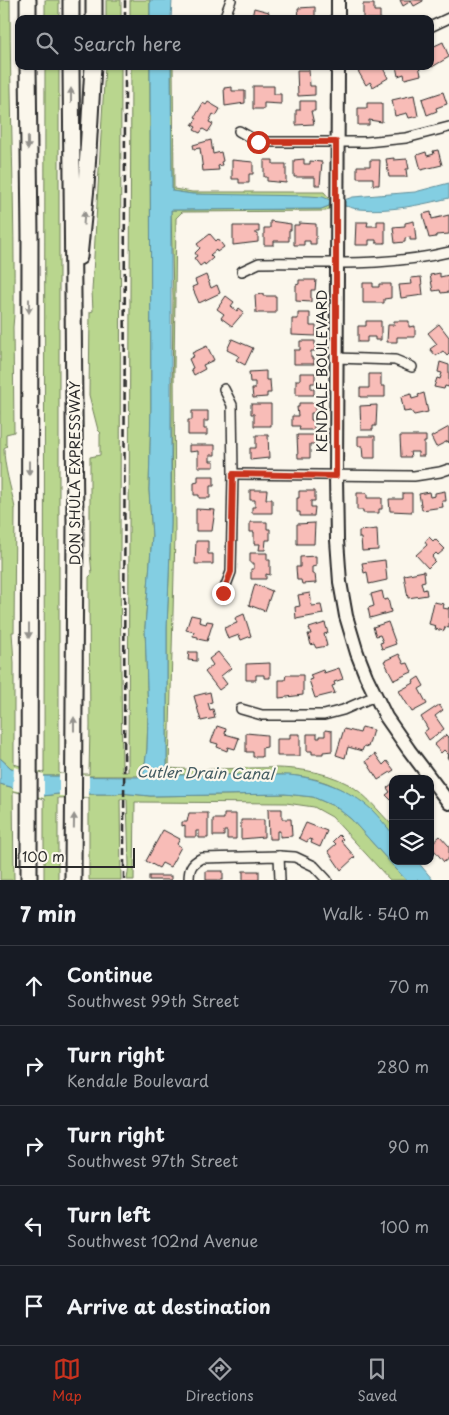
<!DOCTYPE html>
<meta charset="utf-8">
<style>
body{margin:0;font-family:"Playpen Sans",sans-serif;background:#242831;color:#f1f3f6}
.controls{position:absolute;right:15px;bottom:15px;display:grid;overflow:hidden;border-radius:10px;box-shadow:0 1px 4px #0004}
.controls button{width:45px;height:45px;display:grid;place-items:center;padding:0;border:0;border-bottom:1px solid #363941;background:#171b24;color:#f1f3f6;font:25px sans-serif}
.scale{position:absolute;left:15px;bottom:12px;width:120px;box-sizing:border-box;padding-left:5px;border:2px solid #2b2b2b;border-top:0;font-size:14px;line-height:18px;white-space:nowrap;color:#2b2b2b;-webkit-text-stroke:4px #fbf7ec;paint-order:stroke}
.stop{position:absolute;width:15px;height:15px;margin:-11px;border:4px solid #c8321e;border-radius:50%;background:#fff}
.stop.end{background:#c8321e;border-color:#fff;box-shadow:0 1px 5px #0008}
.list{margin:0;padding:0;list-style:none}
h2{display:flex;justify-content:space-between;align-items:center;height:65px;margin:0;padding:0 20px;font-size:21px}
h2 small{font-size:16px;font-weight:400;color:#9ea1a6}
.list li{display:grid;grid-template-columns:32px 1fr auto;gap:15px;align-items:center;box-sizing:border-box;height:80px;padding:0 20px;border-top:1px solid #363941}
.list b{display:block;font-size:19px;white-space:nowrap}
.list p{margin:0;font-size:16px;white-space:nowrap;color:#9ea1a6}
.list em{font-size:16px;font-style:normal;color:#9ea1a6}
.icon{flex:none;width:28px;height:28px;fill:none;stroke:currentColor;stroke-width:2;stroke-linecap:round;stroke-linejoin:round}
.map{position:relative;flex:none;width:449px;height:880px;overflow:hidden}
.search{position:absolute;background:#171b24;box-shadow:0 1px 4px #0004;left:15px;right:15px;top:15px;height:55px;display:flex;align-items:center;gap:12px;box-sizing:border-box;padding:0 18px;border-radius:10px;color:#9ea1a6;font-size:19px}
.sheet{height:465px;background:#171b24}
nav{display:flex;justify-content:space-around;align-items:center;box-sizing:border-box;height:70px;border-top:1px solid #363941;background:#171b24;font-size:14px;color:#9ea1a6}
nav a{display:grid;justify-items:center;gap:2px}
nav .on{color:#c8321e}
.map>svg:first-child{display:block}
.green{fill:#b9d68e;stroke:#72805c}
.water{fill:#83cee2;stroke:#608d99}
.pier{fill:#fbf7ec}
.building{fill:#f8bcb7;stroke:#2b2b2b}
.lines{fill:none;stroke-linecap:round;stroke-linejoin:round}
.street-casing{stroke:#2b2b2b;stroke-width:12}
.secondary-casing{stroke:#2b2b2b;stroke-width:16}
.highway-casing{stroke:#2b2b2b;stroke-width:19}
.street{stroke:#fbf7ec;stroke-width:9}
.secondary{stroke:#fbf7ec;stroke-width:12}
.highway{stroke:#fbf7ec;stroke-width:15}
.rail{stroke:#2b2b2b;stroke-width:2.5;stroke-dasharray:8 4;stroke-linecap:butt}
.oneway{fill:#93918c}
.route{stroke:#c8321e;stroke-width:6}
.labels{text-anchor:middle;dominant-baseline:central;stroke-width:4.5;stroke-linejoin:round;paint-order:stroke}
.street-label{font-size:14px;fill:#2b2b2b;stroke:#fbf7ec}
.water-label{font-size:15px;font-style:italic;fill:#455c62;stroke:#fbf7ec}
</style>
<div class="map">
<svg width="449" height="880" viewBox="0 0 449 880">
<rect width="100%" height="100%" fill="#fbf7ec"/>
<filter id="ink" filterUnits="userSpaceOnUse"><feTurbulence type="fractalNoise" baseFrequency=".02" numOctaves="2"/><feDisplacementMap in="SourceGraphic" scale="10" xChannelSelector="R" yChannelSelector="G"/><feConvolveMatrix kernelMatrix="1 2 1 2 8 2 1 2 1" color-interpolation-filters="sRGB"/></filter>
<g filter="url(#ink)">
<g class="green">
<path d="M0,0H10C10,105 15,210 14,315L13,327L14,432L6,434V445L7,446L4,448C4,468 11,487 15,508L14,632H12L14,663V764L42,773L44,772L45,66H59V772L60,774H89L90,726L89,595V577L92,574L90,553V457L100,455V434L101,433L98,430L89,395L90,312L93,311L92,291L105,66H121L120,562L122,772H128L131,66H150L151,408L149,490L152,536L145,627L148,715L147,749L144,771L140,776H41L11,768L0,758Z"/>
<rect x="45" y="0" width="14" height="19"/>
<rect x="106" y="0" width="15" height="19"/>
<rect x="130" y="0" width="20" height="19"/>
<path d="M171,66H173L174,189L192,192H324L330,199V208L326,211L182,212L176,218L174,370L175,535L169,768C225,774 297,756 348,784C365,793 379,812 393,826V834C373,811 355,794 327,783C302,773 273,775 247,775C221,775 196,775 170,775L167,773V628L171,524L173,296L171,210L321,209L329,206L330,200L192,194L172,191Z"/>
<polygon points="0,784 43,796 58,794 116,794 120,793 150,796 285,794 313,797 336,807 351,819 406,880 390,880 332,817 314,807 286,803 135,802 134,880 127,880 129,865 127,799 120,799 121,880 89,880 89,797 58,798 58,880 44,880 44,799 13,791 14,880 0,880"/>
</g>
<g class="water">
<polygon points="150,0 172,0 171,19 150,19"/>
<path d="M150,66H171L172,191L192,194L309,196L323,197L330,200L329,206L321,209L171,210V524L167,628V772L170,775H289C319,778 349,789 372,810C379,817 386,826 393,834V861H417L433,880H406L351,819L336,807L313,797L285,794L150,796L121,793L117,794H58L43,796L0,784V758L11,768L41,776L138,777L142,775L144,771L147,749L148,715L145,627L152,536L149,490L151,408Z"/>
<path d="M449,183V198C420,205 389,212 359,209C353,209 349,206 344,206V200L353,197L415,192Z"/>
</g>
<g class="pier">
<polygon points="14,767 44,774 44,798 13,790"/>
<polygon points="59,774 89,775 89,797 59,796"/>
</g>
<g class="building">
<polygon points="400,0 423,0 423,1 414,6 411,1 403,6"/>
<polygon points="363,4 374,4 374,11 380,11 380,19 363,19"/>
<polygon points="315,7 315,18 299,19 298,8"/>
<polygon points="254,8 269,12 267,19 252,17"/>
<polygon points="443,42 449,57 432,67 430,63 430,48"/>
<polygon points="365,66 386,66 383,68 388,78 373,87 370,82 366,85 358,71"/>
<polygon points="396,66 419,66 421,75 405,79 404,74 398,76"/>
<polygon points="297,70 309,70 310,86 315,86 315,95 298,96"/>
<polygon points="253,86 274,86 274,94 281,94 281,104 264,103 264,109 253,109"/>
<polygon points="232,87 232,91 245,91 245,103 225,106 224,88"/>
<polygon points="443,92 447,104 436,108 437,111 427,115 422,99"/>
<polygon points="414,95 418,116 409,118 407,113 395,116 392,100"/>
<polygon points="300,101 315,101 315,111 311,111 314,124 296,125 296,110 300,110"/>
<polygon points="208,102 220,109 216,116 213,114 209,122 213,124 208,132 203,129 200,133 194,130 196,127 192,125 197,118 195,117 203,103 206,105"/>
<polygon points="367,103 382,103 382,122 369,120 369,125 358,125 358,108 367,108"/>
<polygon points="211,140 213,154 221,152 223,161 221,162 222,165 218,166 219,170 203,171 200,148 194,149 193,145"/>
<polygon points="438,150 442,165 421,170 417,155 426,152 427,156 434,154 433,151"/>
<polygon points="394,158 394,160 407,159 409,169 406,169 407,177 389,177 386,159"/>
<polygon points="304,159 304,164 310,164 310,161 322,162 320,185 315,185 315,177 294,177 294,160"/>
<polygon points="232,160 253,162 253,174 249,174 249,183 239,183 239,179 232,179"/>
<polygon points="264,160 273,160 273,164 286,164 286,183 267,181 267,177 264,177"/>
<polygon points="370,160 380,160 379,185 373,185 373,178 357,178 357,166 370,166"/>
<polygon points="431,212 432,219 449,215 449,234 436,235 436,237 429,238 423,214"/>
<polygon points="270,221 291,224 291,230 289,230 289,241 274,241 274,245 264,245 264,228 270,228"/>
<polygon points="377,221 385,221 385,243 376,243 376,240 369,240 369,245 355,245 356,222 368,222 367,226 377,226"/>
<polygon points="414,221 416,240 410,240 410,237 405,238 405,242 395,243 393,227 405,226 405,223"/>
<polygon points="299,223 316,224 316,244 310,244 310,241 304,241 304,245 294,245 294,225 299,225"/>
<polygon points="233,226 259,226 259,232 256,232 256,234 258,234 258,242 233,245"/>
<polygon points="210,234 216,241 218,239 224,247 217,252 216,250 210,255 213,258 205,265 204,263 200,266 194,258 197,256 195,253 200,248 197,244"/>
<polygon points="440,273 440,277 449,275 449,292 441,293 440,290 433,291 430,275"/>
<polygon points="206,275 211,288 217,285 220,293 199,303 192,287 197,285 195,280"/>
<polygon points="421,277 423,295 401,298 399,285 412,284 411,278"/>
<polygon points="299,280 316,280 315,290 311,290 311,302 296,301 296,285 299,284"/>
<polygon points="363,283 373,283 373,287 379,287 379,284 391,284 391,298 384,299 384,303 363,303"/>
<polygon points="263,294 263,296 276,296 276,313 256,313 255,295"/>
<polygon points="226,296 234,302 231,306 237,311 239,308 244,312 232,326 221,318 224,314 217,309"/>
<polygon points="298,313 310,313 310,326 316,326 316,336 292,335 292,319 298,319"/>
<polygon points="366,321 381,321 381,340 375,340 375,337 367,337 367,342 358,342 358,326 366,326"/>
<polygon points="394,321 409,321 409,327 415,326 415,337 397,337 397,342 387,342 388,325 394,325"/>
<polygon points="439,324 449,337 449,354 447,356 443,351 436,356 430,349 437,344 428,333"/>
<polygon points="232,339 253,348 245,365 236,360 239,356 227,350"/>
<polygon points="300,341 315,341 315,351 311,351 311,358 314,358 314,364 294,364 294,350 300,350"/>
<polygon points="207,346 214,360 203,365 205,369 194,375 191,369 193,368 189,359 194,356 192,353"/>
<polygon points="440,362 449,365 449,387 445,386 444,389 434,387 437,378 440,379 442,373 438,372"/>
<polygon points="266,371 266,380 270,380 271,393 267,393 267,397 253,398 252,389 255,389 255,382 250,382 249,372"/>
<polygon points="300,373 315,373 315,383 311,383 311,389 314,389 314,395 296,395 296,380 300,380"/>
<polygon points="369,374 381,374 381,386 385,386 385,397 360,397 360,388 369,388"/>
<polygon points="424,393 428,412 414,415 411,411 404,412 401,397 411,394 412,399 419,397 418,395"/>
<polygon points="299,403 315,403 315,413 311,413 311,420 314,421 314,430 299,430 300,426 292,426 292,416 298,416 297,407 299,407"/>
<polygon points="251,404 271,404 271,426 254,426 254,414 251,414"/>
<polygon points="377,405 376,426 373,426 373,430 361,430 360,406"/>
<polygon points="192,411 208,411 208,421 204,421 204,429 207,429 207,435 188,435 188,420 192,420"/>
<polygon points="449,427 449,443 448,441 436,447 431,437"/>
<polygon points="256,435 268,435 269,458 250,460 250,448 256,448"/>
<polygon points="297,435 315,435 315,444 310,444 310,458 298,458"/>
<polygon points="358,436 375,436 375,458 363,458 362,446 358,446"/>
<polygon points="400,436 426,436 426,442 424,442 424,456 418,456 418,452 410,452 411,457 401,457"/>
<polygon points="189,445 215,445 215,455 210,455 210,461 214,461 214,467 198,467 198,451 189,452"/>
<polygon points="198,476 214,476 214,486 210,486 210,498 199,498 199,495 194,495 194,483 198,482"/>
<polygon points="250,490 267,490 266,499 272,499 272,513 252,513 252,507 255,507 255,500 250,500"/>
<polygon points="299,491 315,491 315,501 311,501 311,507 315,507 314,516 300,516 300,512 297,512 297,498 299,498"/>
<polygon points="445,491 446,501 442,501 443,507 422,510 419,494 429,492 430,497 435,496 435,493"/>
<polygon points="357,493 367,493 367,498 382,498 382,509 379,509 379,513 363,513 363,510 357,510"/>
<polygon points="403,493 412,493 412,512 390,511 389,499 403,499"/>
<polygon points="196,509 215,510 212,531 196,531"/>
<polygon points="250,522 267,522 267,529 270,529 270,540 266,540 265,550 259,550 260,544 254,544 254,532 250,532"/>
<polygon points="315,523 314,544 297,544 297,524"/>
<polygon points="377,529 378,550 362,551 361,538 359,538 359,531"/>
<polygon points="429,537 433,541 435,539 445,549 438,555 436,553 432,557 435,561 428,568 416,555 427,545 425,542"/>
<polygon points="196,541 208,541 208,554 213,554 213,564 195,564"/>
<polygon points="250,553 267,553 267,560 270,560 270,575 266,574 266,579 251,579 251,569 254,569 254,563 250,563"/>
<polygon points="316,556 316,566 312,567 312,574 315,574 316,583 302,584 301,580 297,580 296,567 300,567 300,557"/>
<polygon points="385,560 387,580 369,584 367,572 364,573 362,563"/>
<polygon points="424,571 425,581 421,582 423,590 426,589 427,595 408,598 404,575"/>
<polygon points="255,584 272,591 265,611 249,605"/>
<polygon points="382,591 384,600 388,599 391,612 370,618 368,608 374,606 371,594"/>
<polygon points="310,593 312,606 321,605 323,614 296,619 295,607 300,606 298,595"/>
<polygon points="434,602 444,604 443,608 448,609 449,607 449,628 445,627 444,631 435,629 436,626 429,624"/>
<polygon points="244,614 251,636 241,640 239,635 228,639 224,628 237,623 235,618"/>
<polygon points="191,615 200,617 199,622 206,624 207,621 213,622 207,641 198,639 198,637 193,636 194,632 186,630"/>
<polygon points="388,622 396,644 382,649 380,643 383,642 380,635 376,636 373,627"/>
<polygon points="325,623 328,633 324,634 327,646 316,648 314,644 311,645 308,634 311,634 309,628"/>
<polygon points="189,652 197,652 197,661 188,660"/>
<polygon points="218,652 231,668 221,676 227,684 219,690 205,672 213,665 209,659"/>
<polygon points="399,654 404,664 408,663 412,672 394,680 384,661"/>
<polygon points="270,663 270,678 264,678 264,675 256,675 256,680 246,680 246,664"/>
<polygon points="339,668 343,679 334,682 335,685 332,686 335,693 315,698 309,680 312,679 310,675 323,670 324,673"/>
<polygon points="286,675 303,675 303,695 279,698 279,680 285,680"/>
<polygon points="419,677 424,686 419,689 427,704 412,712 399,691 414,683 413,681"/>
<polygon points="210,692 212,702 208,703 210,710 213,709 215,718 201,721 194,696"/>
<polygon points="439,705 443,710 435,716 444,729 429,740 424,732 428,729 421,717"/>
<polygon points="217,726 226,729 225,734 239,738 235,749 228,747 227,751 217,747 218,744 211,742"/>
<polygon points="362,727 373,730 368,747 364,746 362,751 348,747 345,758 336,755 344,729 360,733"/>
<polygon points="325,730 332,731 332,751 323,752 323,754 312,754 312,751 307,751 307,734 317,734 317,738 320,738 320,736 325,736"/>
<polygon points="246,733 267,735 267,747 262,748 262,757 253,757 253,752 246,752"/>
<polygon points="290,734 300,734 300,756 277,756 277,739 290,739"/>
<polygon points="446,735 449,738 449,760 447,757 449,755 444,750 441,753 434,745"/>
<polygon points="375,754 383,765 387,761 394,770 378,780 366,761"/>
<polygon points="393,783 393,802 386,795 390,792 387,788"/>
<polygon points="268,809 282,809 282,819 291,819 292,836 280,837 280,831 277,831 277,839 269,839"/>
<polygon points="189,813 208,813 208,838 199,838 199,831 196,831 196,837 185,837 185,825 182,826 182,822 187,822"/>
<polygon points="224,814 236,814 236,839 227,839 227,831 224,831 224,836 213,836 213,819 224,819"/>
<polygon points="241,820 264,820 264,837 241,839"/>
<polygon points="306,823 327,831 320,847 311,843 312,840 309,839 307,842 299,838"/>
<polygon points="163,830 180,839 177,844 181,847 170,867 162,863 159,868 146,861"/>
<polygon points="339,835 343,839 341,841 355,857 341,870 328,851 336,844 333,841"/>
<polygon points="440,836 449,846 449,858 444,862 430,845"/>
<rect x="206" y="871" width="17" height="9"/>
<rect x="243" y="871" width="16" height="9"/>
<rect x="149" y="876" width="22" height="4"/>
</g>
<g class="lines">
<defs>
<g id="street">
<polyline points="225,16 231,0"/>
<polyline points="430,27 449,18"/>
<polyline points="239,131 258,142 366,142 406,138 449,127"/>
<path d="M242,271L259,263C322,262 387,267 449,252"/>
<polyline points="336,358 395,360 412,367"/>
<polyline points="233,474 414,476 440,472 449,469"/>
<polyline points="223,593 231,572 233,474 232,405 224,389"/>
<polyline points="241,709 262,715 324,715 343,710 375,696"/>
<polyline points="279,856 280,880"/>
<path d="M189,880C189,869 191,863 202,858L279,856L295,857L314,866L327,880"/>
</g>
<g id="secondary">
<polyline points="338,0 338,19"/>
<polyline points="338,66 336,476 337,540 340,582 346,616 357,653 366,676 386,717 409,750 449,803"/>
</g>
<g id="highway">
<polyline points="71,0 71,19"/>
<polyline points="28,19 28,0"/>
<polyline points="94,19 94,0"/>
<polyline points="28,66 30,236 29,880"/>
<polyline points="71,66 75,524 73,880"/>
<polyline points="79,257 86,187 93,66"/>
</g>
</defs>
<use href="#street" class="street-casing"/>
<use href="#secondary" class="secondary-casing"/>
<use href="#highway" class="highway-casing"/>
<use href="#street" class="street"/>
<use href="#secondary" class="secondary"/>
<use href="#highway" class="highway"/>
<g class="rail">
<polyline points="125,19 125,0"/>
<polyline points="124,880 125,66"/>
</g>
</g>
<defs><path id="oneway-solid" d="M-6-.8H1V-3.2L6.5 0L1 3.2V.8H-6Z" transform="scale(1.25)"/></defs>
<g class="oneway">
<use href="#oneway-solid" transform="translate(71 95) rotate(-90)"/>
<use href="#oneway-solid" transform="translate(28 143) rotate(89)"/>
<use href="#oneway-solid" transform="translate(84 218) rotate(-86)"/>
<use href="#oneway-solid" transform="translate(29 306) rotate(90)"/>
<use href="#oneway-solid" transform="translate(29 468) rotate(90)"/>
<use href="#oneway-solid" transform="translate(29 631) rotate(90)"/>
<use href="#oneway-solid" transform="translate(74 724) rotate(-90)"/>
<use href="#oneway-solid" transform="translate(74 821) rotate(-89)"/>
</g>
</g>
<g class="lines" filter="url(#ink)">
<polyline class="route" points="223,593 231,572 233,474 336,476 336,142 258,142"/>
</g>
<g class="labels">
<g class="street-label">
<text transform="translate(321 371) rotate(-90)">KENDALE BOULEVARD</text>
<text transform="translate(74 473) rotate(-90)">DON SHULA EXPRESSWAY</text>
</g>
<g class="water-label">
<text transform="translate(205 772) rotate(1)">Cutler Drain Canal</text>
</g>
</g>
</svg>
<div class="controls">
<button><svg class="icon" aria-label="locate" viewBox="0 0 24 24"><circle cx="12" cy="12" r="6"/><path d="M12 2v4M12 18v4M2 12h4M18 12h4"/></svg></button>
<button><svg class="icon" aria-label="layers" viewBox="0 0 24 24"><path d="M12 4l9 5-9 5-9-5zM3 14l9 5 9-5"/></svg></button>
</div>
<div class="scale">100 m</div>
<div class="stop" style="left:258px;top:142px"></div>
<div class="stop end" style="left:223px;top:593px"></div>
<div class="search"><svg class="icon" aria-label="search" viewBox="0 0 24 24"><circle cx="10" cy="10" r="6"/><path d="M15 15l6 6"/></svg>Search here</div>
</div>
<section class="sheet">
<h2>7 min<small>Walk · 540 m</small></h2>
<ul class="list">
<li><svg class="icon" aria-label="ahead" viewBox="0 0 24 24"><path d="M12 20V5M6 11l6-6 6 6"/></svg><div><b>Continue</b><p>Southwest 99th Street</p></div><em>70 m</em></li>
<li><svg class="icon" aria-label="right" viewBox="0 0 24 24"><path d="M7 20v-9h11M14 6l5 5-5 5"/></svg><div><b>Turn right</b><p>Kendale Boulevard</p></div><em>280 m</em></li>
<li><svg class="icon" aria-label="right" viewBox="0 0 24 24"><path d="M7 20v-9h11M14 6l5 5-5 5"/></svg><div><b>Turn right</b><p>Southwest 97th Street</p></div><em>90 m</em></li>
<li><svg class="icon" aria-label="left" viewBox="0 0 24 24"><path d="M17 20v-9H6M10 6l-5 5 5 5"/></svg><div><b>Turn left</b><p>Southwest 102nd Avenue</p></div><em>100 m</em></li>
<li><svg class="icon" aria-label="arrive" viewBox="0 0 24 24"><path d="M6 21V4h12l-3 4 3 4H6"/></svg><div><b>Arrive at destination</b></div></li>
</ul>
</section>
<nav>
<a class="on"><svg class="icon" aria-label="map" viewBox="0 0 24 24"><path d="M3 6l6-2 6 2 6-2v14l-6 2-6-2-6 2zM9 4v14M15 6v14"/></svg>Map</a>
<a><svg class="icon" aria-label="directions" viewBox="0 0 24 24"><path d="M12 3l9 9-9 9-9-9zM9 14v-3h6M13 9l2 2-2 2"/></svg>Directions</a>
<a><svg class="icon" aria-label="saved" viewBox="0 0 24 24"><path d="M7 4h10v16l-5-4-5 4z"/></svg>Saved</a>
</nav>
